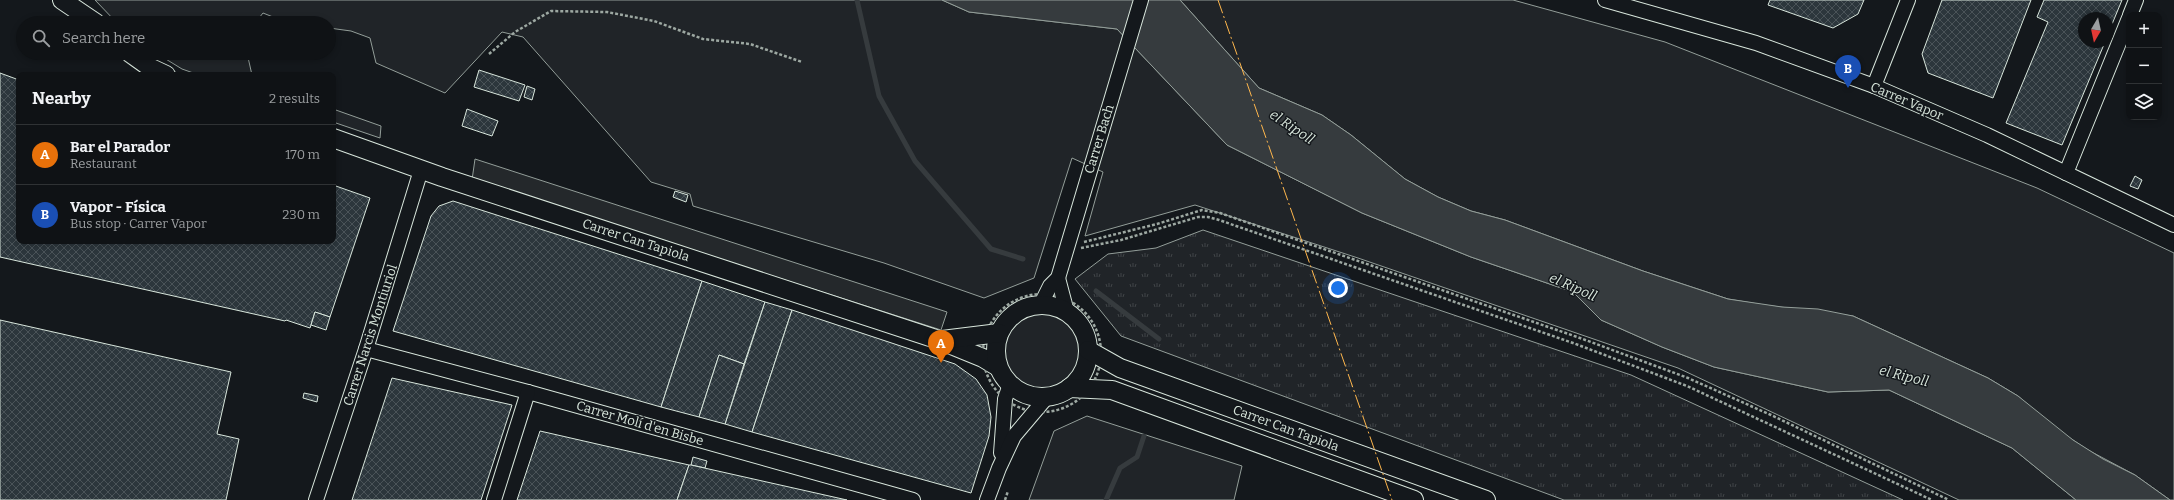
<!DOCTYPE html>
<meta charset="utf-8">
<style>
body{margin:0;font-family:Bitter,serif;background:#1d2022;color:#f1f3f6}
.controls{position:absolute;right:12px;top:12px;display:grid;overflow:hidden;border-radius:8px;box-shadow:0 2px 6px #0003}
.controls button{width:36px;height:36px;display:grid;place-items:center;padding:0;border:0;border-bottom:1px solid #2f3234;background:#0f1215;color:#f1f3f6;font:20px sans-serif}
.compass{position:absolute;left:2078px;top:12px;width:36px;height:36px;border-radius:50%;background:#0f1215;box-shadow:0 2px 6px #0003;rotate:189deg}
.you{position:absolute;left:1338px;top:288px;width:14px;height:14px;margin:-10px;border:3px solid #fff;border-radius:50%;background:#1a73e8;box-shadow:0 0 0 6px #1a73e833}
.badge{display:grid;place-items:center;width:26px;height:26px;border-radius:50%;background:#d93025;color:#fff;font-size:13px;font-weight:700}
.pin{position:absolute;translate:-50% -33px;filter:drop-shadow(0 1px 2px #0008)}
.pin::after{content:'';position:absolute;top:21px;width:14px;height:12px;background:inherit;clip-path:polygon(0 0,100% 0,50% 100%)}
.list{margin:0;padding:0;list-style:none}
h2{display:flex;justify-content:space-between;align-items:center;height:52px;margin:0;padding:0 16px;font-size:17px}
h2 small{font-size:13px;font-weight:400;color:#9b9ea0}
.list li{display:grid;grid-template-columns:26px 1fr auto;gap:12px;align-items:center;box-sizing:border-box;height:60px;padding:0 16px;border-top:1px solid #2f3234}
.list b{display:block;font-size:15px;white-space:nowrap}
.list p{margin:0;font-size:13px;white-space:nowrap;color:#9b9ea0}
.list em{font-size:13px;font-style:normal;color:#9b9ea0}
.icon{flex:none;width:22px;height:22px;fill:none;stroke:currentColor;stroke-width:2;stroke-linecap:round;stroke-linejoin:round}
.map{position:relative;flex:none;width:2174px;height:500px;overflow:hidden}
.search{position:absolute;background:#0f1215;box-shadow:0 2px 6px #0003;left:16px;top:16px;width:320px;height:44px;display:flex;align-items:center;gap:10px;box-sizing:border-box;padding:0 14px;border-radius:22px;color:#9b9ea0;font-size:15px}
.panel{position:absolute;background:#0f1215;box-shadow:0 2px 6px #0003;left:16px;top:72px;width:320px;height:172px;border-radius:8px}
.map>svg:first-child{display:block}
.green{fill:#202428;stroke:#939e99}
.park{fill:url(#park-tufts);stroke:#939e99}
.parking{fill:#24282b;stroke:#939e99}
.water{fill:#363b3e;stroke:#939e99}
.lines{fill:none;stroke-linecap:round;stroke-linejoin:round}
.stream{stroke:#363b3e;stroke-width:5}
.building{fill:url(#building-cross-hatch);stroke:#d8e6dc}
.minor-casing{stroke:#d8e6dc;stroke-width:16}
.tertiary-casing{stroke:#d8e6dc;stroke-width:20}
.path{stroke:#9da8a2;stroke-width:2.5;stroke-dasharray:3 2;stroke-linecap:butt}
.minor{stroke:#14181c;stroke-width:14}
.tertiary{stroke:#14181c;stroke-width:18}
.power{stroke:#ffb74d;stroke-width:1;stroke-dasharray:14 3 2 3;stroke-linecap:butt}
.labels{text-anchor:middle;dominant-baseline:central;stroke-width:3;stroke-linejoin:round;paint-order:stroke}
.street-label{font-size:13px;fill:#d8e6dc;stroke:#14181c}
.water-label{font-size:14px;font-style:italic;fill:#d8e6dc;stroke:#14181c}
</style>
<div class="map">
<svg width="2174" height="500" viewBox="0 0 2174 500">
<defs>
<pattern id="park-tufts" width="24" height="20" patternUnits="userSpaceOnUse"><rect width="24" height="20" fill="#202428"/><path d="M3 7l-1-3M5 7V3M7 7l1-3M15 17l-1-3M17 17v-4M19 17l1-3" fill="none" stroke="#404447"/></pattern>
<pattern id="building-cross-hatch" width="8" height="8" patternUnits="userSpaceOnUse"><rect width="8" height="8" fill="#2c363c"/><path d="M0 0l8 8M0 8l8-8" fill="none" stroke="#4a5358"/></pattern>
</defs>
<rect width="100%" height="100%" fill="#14181c"/>
<g class="green">
<polygon points="95,0 942,0 969,12 1117,29 1227,145 1362,213 1471,257 1573,292 1601,320 1662,347 1714,367 1828,392 1889,390 2012,448 2076,500 1959,500 1678,368 1358,258 1195,205 1085,236 1103,172 1072,158 1034,278 984,298 884,263 693,206 690,194 651,182 523,37 502,32 445,93 376,63 370,38 351,31 329,28 329,23 288,23 263,13 255,23 117,23"/>
<polygon points="1180,0 1513,0 1665,42 2037,188 2174,253 2174,500 2170,500 2135,475 2088,450 2058,430 2018,396 1988,378 1853,316 1764,305 1728,299 1643,271 1505,220 1471,211 1438,197 1405,179 1351,135 1322,115 1259,88"/>
<polygon points="156,53 247,53 252,75 199,75 182,69"/>
<polygon points="333,109 381,126 380,138 333,122"/>
<circle cx="1042" cy="351" r="38"/>
<polygon points="1087,416 1242,466 1234,500 1029,500 1054,431"/>
</g>
<polygon class="park" points="1203,230 1631,375 1903,500 1564,500 1121,336 1075,279 1108,254 1156,248"/>
<polygon class="parking" points="475,159 947,312 941,330 472,180"/>
<polygon class="water" points="942,0 1180,0 1259,88 1322,115 1351,135 1405,179 1438,197 1471,211 1505,220 1643,271 1728,299 1782,307 1818,309 1853,316 1988,378 2018,396 2073,440 2103,459 2135,475 2170,500 2076,500 2012,448 1889,390 1828,392 1714,367 1662,347 1601,320 1573,292 1471,257 1362,213 1227,145 1117,29 969,12"/>
<g class="lines">
<g class="stream">
<polyline points="857,0 879,96 915,161 991,249 1023,259"/>
<polyline points="1096,291 1159,339"/>
<polyline points="1106,500 1120,468 1137,457 1144,436"/>
</g>
</g>
<g class="building">
<polygon points="1770,0 1864,0 1858,14 1833,28 1768,5"/>
<polygon points="1942,0 2031,0 1993,98 1928,73 1922,54"/>
<polygon points="2044,0 2122,0 2108,34 2108,18 2084,18 2084,42 2105,42 2062,145 2006,123 2048,22 2037,17"/>
<polygon points="479,70 525,85 519,101 474,87"/>
<polygon points="0,73 19,80 19,241 333,241 333,185 370,198 330,317 315,312 310,328 286,320 285,321 0,257"/>
<polygon points="527,86 535,89 532,100 524,97"/>
<polygon points="467,109 498,121 492,136 462,126"/>
<polygon points="2135,176 2142,180 2138,189 2130,186"/>
<polygon points="675,191 688,195 686,202 673,197"/>
<polygon points="453,201 702,281 661,407 393,331 431,216 439,206"/>
<polygon points="702,281 765,302 744,364 719,355 699,417 661,407"/>
<polygon points="765,302 792,310 752,432 725,424"/>
<polygon points="792,310 955,364 976,379 987,395 991,417 989,436 971,493 752,432"/>
<polygon points="315,312 330,317 326,330 311,325"/>
<polygon points="0,320 231,372 217,434 239,439 226,500 0,500"/>
<polygon points="719,355 744,364 725,424 699,417"/>
<polygon points="392,378 512,405 481,500 352,500"/>
<polygon points="304,393 318,396 317,402 303,398"/>
<polygon points="540,431 689,465 677,500 517,500"/>
<polygon points="693,457 707,461 705,468 691,465"/>
<polygon points="689,465 691,465 847,500 677,500"/>
</g>
<g class="lines">
<defs>
<g id="minor">
<polyline points="1605,0 1756,43 1874,86 1987,135 2174,225"/>
<polyline points="2130,15 2136,0"/>
<polyline points="1874,86 1908,0"/>
<polyline points="2066,173 2129,18"/>
<polyline points="1058,278 1067,312"/>
<polyline points="1041,304 1050,286 1058,278 1141,0"/>
<polyline points="366,349 528,392 913,500"/>
<polyline points="1001,453 1005,399 1010,384"/>
<polyline points="316,500 366,349 421,170"/>
<polyline points="494,500 528,392"/>
<polyline points="987,500 999,468 1014,436 1047,397"/>
</g>
<g id="tertiary">
<polyline points="62,0 96,23"/>
<polyline points="130,53 151,68 166,75"/>
<polyline points="333,138 442,177 939,340 983,358 998,367"/>
<circle cx="1042" cy="351" r="46"/>
<polyline points="942,340 999,333"/>
<polyline points="1088,350 1120,368 1486,500"/>
<polyline points="1069,388 1112,390 1414,500"/>
</g>
</defs>
<use href="#minor" class="minor-casing"/>
<use href="#tertiary" class="tertiary-casing"/>
<g class="path">
<polyline points="489,54 515,32 551,11 607,12 654,21 703,39 750,44 802,62"/>
<polyline points="1084,242 1157,224 1202,210 1220,213 1580,338 1688,378 1771,415 1949,500"/>
<polyline points="1081,248 1121,240 1198,217 1208,217 1219,220 1573,343 1687,386 1932,500"/>
<circle cx="1042" cy="353" r="59"/>
<polyline points="1005,500 1008,491"/>
</g>
<use href="#minor" class="minor"/>
<use href="#tertiary" class="tertiary"/>
<polyline class="power" points="1218,0 1392,500"/>
</g>
<g class="labels">
<g class="street-label">
<text transform="translate(1907 101) rotate(23)">Carrer Vapor</text>
<text transform="translate(1099 139) rotate(-73)">Carrer Bach</text>
<text transform="translate(636 240) rotate(18)">Carrer Can Tapiola</text>
<text transform="translate(370 335) rotate(-72)">Carrer Narcis Montiuriol</text>
<text transform="translate(640 423) rotate(16)">Carrer Molí d'en Bisbe</text>
<text transform="translate(1286 428) rotate(20)">Carrer Can Tapiola</text>
</g>
<g class="water-label">
<text transform="translate(1292 127) rotate(34)">el Ripoll</text>
<text transform="translate(1573 287) rotate(24)">el Ripoll</text>
<text transform="translate(1904 376) rotate(14)">el Ripoll</text>
</g>
</g>
</svg>
<div class="controls">
<button>+</button>
<button>−</button>
<button><svg class="icon" aria-label="layers" viewBox="0 0 24 24"><path d="M12 4l9 5-9 5-9-5zM3 14l9 5 9-5"/></svg></button>
</div>
<svg class="compass" viewBox="-18 -18 36 36"><path d="M0-13l5 13h-10z" fill="#e53935"/><path d="M0 13l5-13h-10z" fill="#9b9ea0"/></svg>
<div class="you"></div>
<div class="pin badge" style="left:941px;top:363px;background:#e8710a">A</div>
<div class="pin badge" style="left:1848px;top:88px;background:#1a4fb4">B</div>
<div class="search"><svg class="icon" aria-label="search" viewBox="0 0 24 24"><circle cx="10" cy="10" r="6"/><path d="M15 15l6 6"/></svg>Search here</div>
<section class="panel">
<h2>Nearby<small>2 results</small></h2>
<ul class="list">
<li><span class="badge" style="background:#e8710a">A</span><div><b>Bar el Parador</b><p>Restaurant</p></div><em>170 m</em></li>
<li><span class="badge" style="background:#1a4fb4">B</span><div><b>Vapor - Física</b><p>Bus stop · Carrer Vapor</p></div><em>230 m</em></li>
</ul>
</section>
</div>
